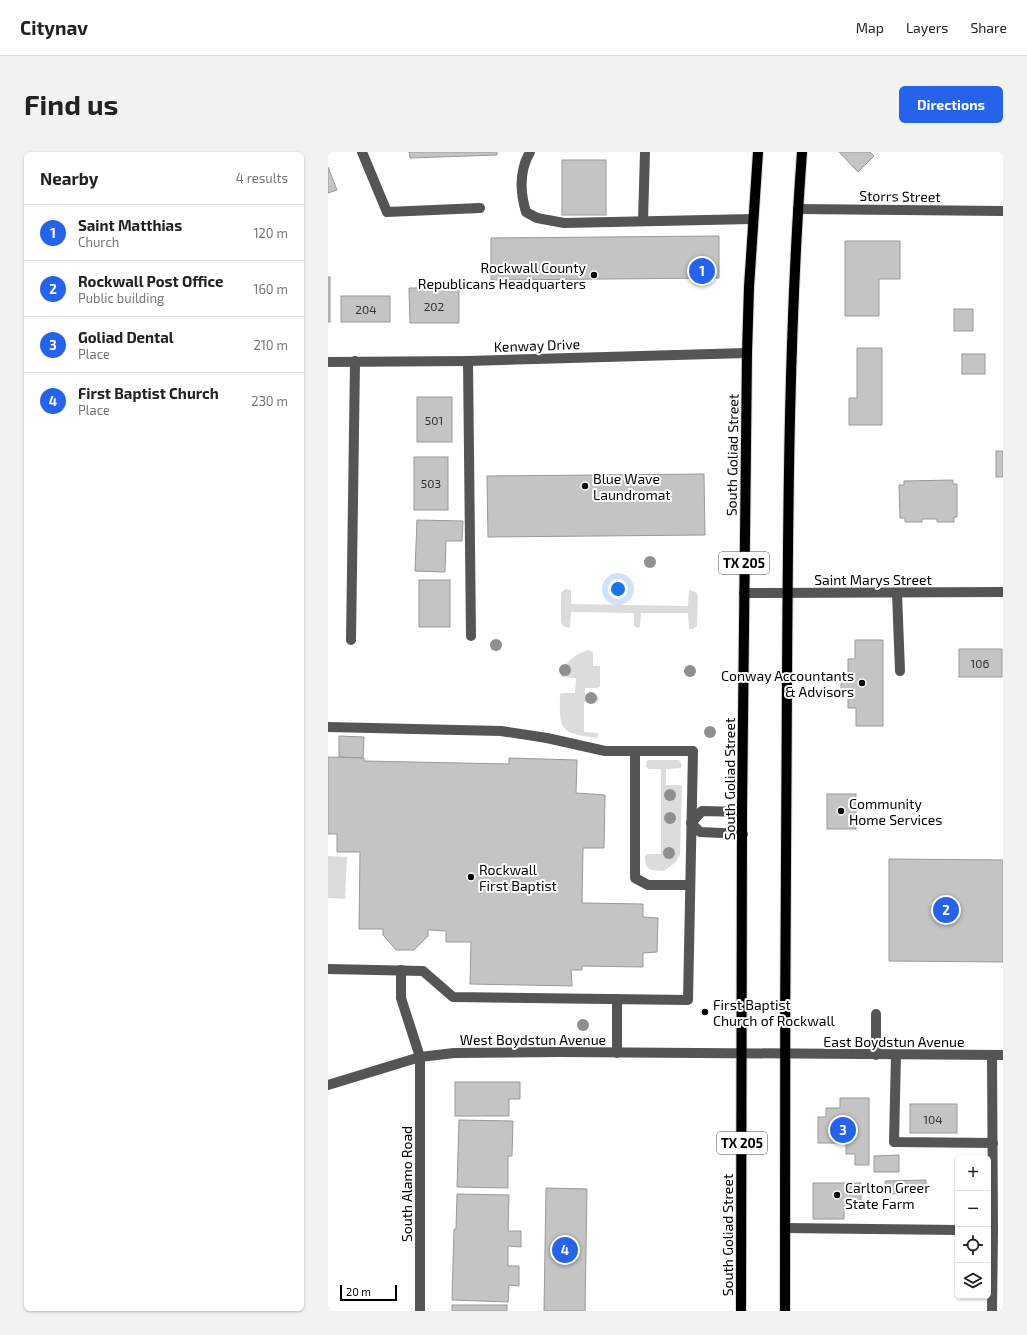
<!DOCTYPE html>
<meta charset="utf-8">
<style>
body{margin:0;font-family:"Exo 2",sans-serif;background:#f2f2f2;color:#222}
.controls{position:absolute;right:12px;bottom:12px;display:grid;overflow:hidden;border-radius:6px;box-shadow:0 1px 3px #0004}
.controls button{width:36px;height:36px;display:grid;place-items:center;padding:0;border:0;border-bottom:1px solid #e0e0e0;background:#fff;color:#222;font:20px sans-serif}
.scale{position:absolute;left:12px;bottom:10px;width:57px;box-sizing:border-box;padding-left:4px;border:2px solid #000;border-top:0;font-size:11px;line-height:14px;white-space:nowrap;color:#000;-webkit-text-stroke:3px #fff;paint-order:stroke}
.you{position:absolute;left:290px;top:437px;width:14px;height:14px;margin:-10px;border:3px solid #fff;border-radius:50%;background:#1a73e8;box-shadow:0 0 0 6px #1a73e833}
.badge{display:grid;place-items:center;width:26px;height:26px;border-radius:50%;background:#2563eb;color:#fff;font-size:13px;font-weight:700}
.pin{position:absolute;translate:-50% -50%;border:2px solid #fff;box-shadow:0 1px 4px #0006}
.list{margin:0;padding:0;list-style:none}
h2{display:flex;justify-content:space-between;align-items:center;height:52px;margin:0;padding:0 16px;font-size:17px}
h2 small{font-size:13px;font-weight:400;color:#767676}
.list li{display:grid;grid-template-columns:26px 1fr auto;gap:12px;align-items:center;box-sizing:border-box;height:56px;padding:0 16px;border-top:1px solid #e0e0e0}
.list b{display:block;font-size:15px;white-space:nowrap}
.list p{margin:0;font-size:13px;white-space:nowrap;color:#767676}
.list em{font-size:13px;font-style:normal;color:#767676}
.icon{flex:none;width:22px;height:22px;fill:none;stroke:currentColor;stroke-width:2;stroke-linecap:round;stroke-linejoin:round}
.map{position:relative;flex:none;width:675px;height:1159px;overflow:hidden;border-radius:6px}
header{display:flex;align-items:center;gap:24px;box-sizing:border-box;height:56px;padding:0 20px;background:#fff;border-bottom:1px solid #e0e0e0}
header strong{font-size:19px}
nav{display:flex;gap:22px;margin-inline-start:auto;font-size:14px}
.intro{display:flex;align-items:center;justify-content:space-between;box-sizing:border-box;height:96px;padding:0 24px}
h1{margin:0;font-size:28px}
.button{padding:10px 18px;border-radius:6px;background:#2563eb;color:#fff;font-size:14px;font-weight:700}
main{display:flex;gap:24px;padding:0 24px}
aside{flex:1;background:#fff;border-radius:6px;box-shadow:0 1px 3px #0004}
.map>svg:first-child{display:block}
.green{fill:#dcdcdc}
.building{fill:#c4c4c4;stroke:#999}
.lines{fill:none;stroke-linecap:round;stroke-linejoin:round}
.major-casing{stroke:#dbdbdb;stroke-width:12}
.minor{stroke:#555;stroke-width:10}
.major{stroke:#000;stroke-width:10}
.tree{fill:#8f8f8f}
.poi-dot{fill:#000;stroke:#fff;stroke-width:1.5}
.labels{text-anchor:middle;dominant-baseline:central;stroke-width:4;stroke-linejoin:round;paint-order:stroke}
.number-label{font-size:12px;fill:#313131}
.shield{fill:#fff;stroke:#4c4c4c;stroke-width:1}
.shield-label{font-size:13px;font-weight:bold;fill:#000}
.street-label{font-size:14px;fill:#000;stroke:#fff}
.poi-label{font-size:14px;fill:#000;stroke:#fff;text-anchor:start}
</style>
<header>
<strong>Citynav</strong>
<nav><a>Map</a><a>Layers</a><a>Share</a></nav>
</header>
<div class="intro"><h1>Find us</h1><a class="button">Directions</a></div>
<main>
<aside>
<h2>Nearby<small>4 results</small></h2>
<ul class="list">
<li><span class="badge">1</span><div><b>Saint Matthias</b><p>Church</p></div><em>120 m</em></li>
<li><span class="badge">2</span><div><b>Rockwall Post Office</b><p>Public building</p></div><em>160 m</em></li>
<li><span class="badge">3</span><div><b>Goliad Dental</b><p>Place</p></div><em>210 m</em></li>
<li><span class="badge">4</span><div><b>First Baptist Church</b><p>Place</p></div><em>230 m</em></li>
</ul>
</aside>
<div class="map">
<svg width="675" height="1159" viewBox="0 0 675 1159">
<rect width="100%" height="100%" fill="#fff"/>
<g class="green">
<polygon points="237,437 243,438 243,452 360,454 361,438 368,440 370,445 369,474 365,477 361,477 360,461 313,461 312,473 311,476 307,475 306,473 306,461 243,460 242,474 241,476 235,474 233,470 233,441"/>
<path d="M260,498L265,500V514H272V534L269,536H257V543H268L271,546L270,549L268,550H256V580L269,581L271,582L269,586C232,581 231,579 232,542L234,541H247L248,526L234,525L233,524C236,510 247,502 260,498Z"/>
<path d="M320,608H351L354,613L353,616L338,617V633H352L354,635L352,702L348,710L336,719C323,718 317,720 317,704L319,702H333V617H320L318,614V610Z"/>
<polygon points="0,704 19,705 17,747 0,746"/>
</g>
<g class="building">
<polygon points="81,0 169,0 169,3 82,6"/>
<polygon points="511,0 542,0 546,4 530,20"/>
<rect x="234" y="8" width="44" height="55"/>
<polygon points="0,15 9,38 0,41"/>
<polygon points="391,84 391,126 163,128 163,86"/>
<polygon points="517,89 572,89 572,127 551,127 551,164 517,164"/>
<rect x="0" y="125" width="2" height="45"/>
<polygon points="81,136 131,136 131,171 82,171"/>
<rect x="13" y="144" width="49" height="26"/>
<rect x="626" y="157" width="19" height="22"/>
<polygon points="529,196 554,196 554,273 521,273 521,246 529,246"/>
<rect x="634" y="202" width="23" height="20"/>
<rect x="89" y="245" width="35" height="45"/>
<rect x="668" y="299" width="7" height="26"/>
<rect x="86" y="305" width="34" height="53"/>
<polygon points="376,322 377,383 160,385 159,324"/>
<polygon points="625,328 625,332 629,332 629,365 626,365 626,370 609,370 609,367 594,367 594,370 577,370 577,366 572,366 571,333 576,333 576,329"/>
<polygon points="89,368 135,369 134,389 118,389 117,420 87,419"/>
<rect x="91" y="428" width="31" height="47"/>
<polygon points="527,488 555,488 555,574 528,574 528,556 520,556 520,539 513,539 513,523 520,523 520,507 527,507"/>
<rect x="631" y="497" width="43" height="28"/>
<polygon points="11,584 36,585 35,606 11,605"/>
<polygon points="0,605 36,606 36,609 181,612 181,606 249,608 248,641 277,643 276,696 255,696 254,751 315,752 315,765 330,766 329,800 315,801 315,815 254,814 254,818 243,818 244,834 142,832 143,790 118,790 118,779 100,778 100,784 86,798 68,798 55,783 55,777 31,777 32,700 9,700 9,682 0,682"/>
<rect x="499" y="642" width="29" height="35"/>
<polygon points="561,707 675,708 675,810 561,809"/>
<polygon points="127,930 192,930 192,947 181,947 181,964 127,964"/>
<polygon points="512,946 541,946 541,1013 527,1013 527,1002 518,1002 518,991 490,991 490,965 498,965 498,956 512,956"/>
<rect x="582" y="952" width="47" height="29"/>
<polygon points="131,968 185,969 184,1004 180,1004 180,1036 129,1035"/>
<polygon points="571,1003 571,1020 546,1020 546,1004"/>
<polygon points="598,1028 598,1041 558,1042 557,1029"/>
<polygon points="485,1031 533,1031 533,1056 516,1056 516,1067 485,1067"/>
<polygon points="218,1036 259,1037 257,1159 216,1159"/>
<polygon points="129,1042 181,1043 180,1079 193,1079 193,1095 180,1094 180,1114 191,1114 191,1134 181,1133 180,1150 124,1148 126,1077 128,1077"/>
<rect x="124" y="1153" width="55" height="6"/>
</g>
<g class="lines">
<defs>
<g id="major">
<polyline points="413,1159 414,660 419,201 421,135 430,0"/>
<path d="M457,1159C457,949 457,740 459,530C460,353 461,176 474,0"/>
</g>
</defs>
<use href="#major" class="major-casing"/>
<g class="minor">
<polyline points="34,0 59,60 152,56"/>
<path d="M202,0C191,19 192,40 198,60L209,66L236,71L425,67"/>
<polyline points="470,57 675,59"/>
<polyline points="315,69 317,0"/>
<polyline points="140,209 143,484"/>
<polyline points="0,210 140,209 419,201"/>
<polyline points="416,441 675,440"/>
<polyline points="569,441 572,519"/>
<polyline points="23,488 27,209"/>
<polyline points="0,575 173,579 219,586 277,599 365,599 360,848 125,845 95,819 0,817"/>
<polyline points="307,599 307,726 320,733 362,733"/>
<polyline points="414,660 374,659 363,671 372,680 415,682"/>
<polyline points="73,818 73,846 92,905 92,1159"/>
<polyline points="289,847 289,901"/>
<polyline points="548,903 548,862"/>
<polyline points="568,903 566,990 665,991"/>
<polyline points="0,933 92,905 126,901 232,900 675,903"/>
<polyline points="457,1076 630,1078"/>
<polyline points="664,1159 665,1079 664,903"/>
</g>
<use href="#major" class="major"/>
</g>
<g class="tree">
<circle cx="322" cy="410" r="6"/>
<circle cx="168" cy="493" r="6"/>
<circle cx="237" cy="518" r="6"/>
<circle cx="362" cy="519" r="6"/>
<circle cx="263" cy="546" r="6"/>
<circle cx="382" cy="580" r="6"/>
<circle cx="342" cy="643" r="6"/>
<circle cx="342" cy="666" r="6"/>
<circle cx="341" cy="701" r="6"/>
<circle cx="255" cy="873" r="6"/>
</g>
<g class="poi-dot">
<circle cx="266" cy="123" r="4"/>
<circle cx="257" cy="334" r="4"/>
<circle cx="534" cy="531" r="4"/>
<circle cx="513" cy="659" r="4"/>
<circle cx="143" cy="725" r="4"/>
<circle cx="377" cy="860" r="4"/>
<circle cx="509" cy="1043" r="4"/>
</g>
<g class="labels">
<g class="number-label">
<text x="106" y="154">202</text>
<text x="38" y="157">204</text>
<text x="106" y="268">501</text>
<text x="103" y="331">503</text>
<text x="652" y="511">106</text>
<text x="605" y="967">104</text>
</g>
<g class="shield">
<rect x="391" y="400" width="50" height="22" rx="3"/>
<rect x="389" y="980" width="50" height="22" rx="3"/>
</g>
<g class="shield-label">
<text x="416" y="411">TX 205</text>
<text x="414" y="991">TX 205</text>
</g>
<g class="street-label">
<text transform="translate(572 44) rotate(1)">Storrs Street</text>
<text transform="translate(209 193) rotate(-2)">Kenway Drive</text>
<text transform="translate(404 303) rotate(-89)">South Goliad Street</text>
<text x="545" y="427">Saint Marys Street</text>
<text transform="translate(401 627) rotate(-90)">South Goliad Street</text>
<text x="205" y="887">West Boydstun Avenue</text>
<text x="566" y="889">East Boydstun Avenue</text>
<text transform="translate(78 1032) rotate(-90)">South Alamo Road</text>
<text transform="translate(399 1083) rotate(-90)">South Goliad Street</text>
</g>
<g class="poi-label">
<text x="258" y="115" text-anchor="end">Rockwall County<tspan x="258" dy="16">Republicans Headquarters</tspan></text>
<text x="265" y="326">Blue Wave<tspan x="265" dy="16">Laundromat</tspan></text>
<text x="526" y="523" text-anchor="end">Conway Accountants<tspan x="526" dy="16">&amp; Advisors</tspan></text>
<text x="521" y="651">Community<tspan x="521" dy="16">Home Services</tspan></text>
<text x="151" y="717">Rockwall<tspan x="151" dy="16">First Baptist</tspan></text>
<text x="385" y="852">First Baptist<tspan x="385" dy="16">Church of Rockwall</tspan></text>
<text x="517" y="1035">Carlton Greer<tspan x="517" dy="16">State Farm</tspan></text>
</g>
</g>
</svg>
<div class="controls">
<button>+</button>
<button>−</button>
<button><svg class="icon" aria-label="locate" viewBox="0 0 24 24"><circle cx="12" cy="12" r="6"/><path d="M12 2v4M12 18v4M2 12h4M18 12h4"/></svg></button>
<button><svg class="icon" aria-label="layers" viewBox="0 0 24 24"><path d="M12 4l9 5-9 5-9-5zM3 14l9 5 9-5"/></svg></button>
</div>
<div class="scale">20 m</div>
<div class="you"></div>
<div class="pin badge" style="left:374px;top:119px">1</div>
<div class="pin badge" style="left:618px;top:758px">2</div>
<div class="pin badge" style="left:515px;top:978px">3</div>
<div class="pin badge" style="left:237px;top:1098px">4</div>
</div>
</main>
